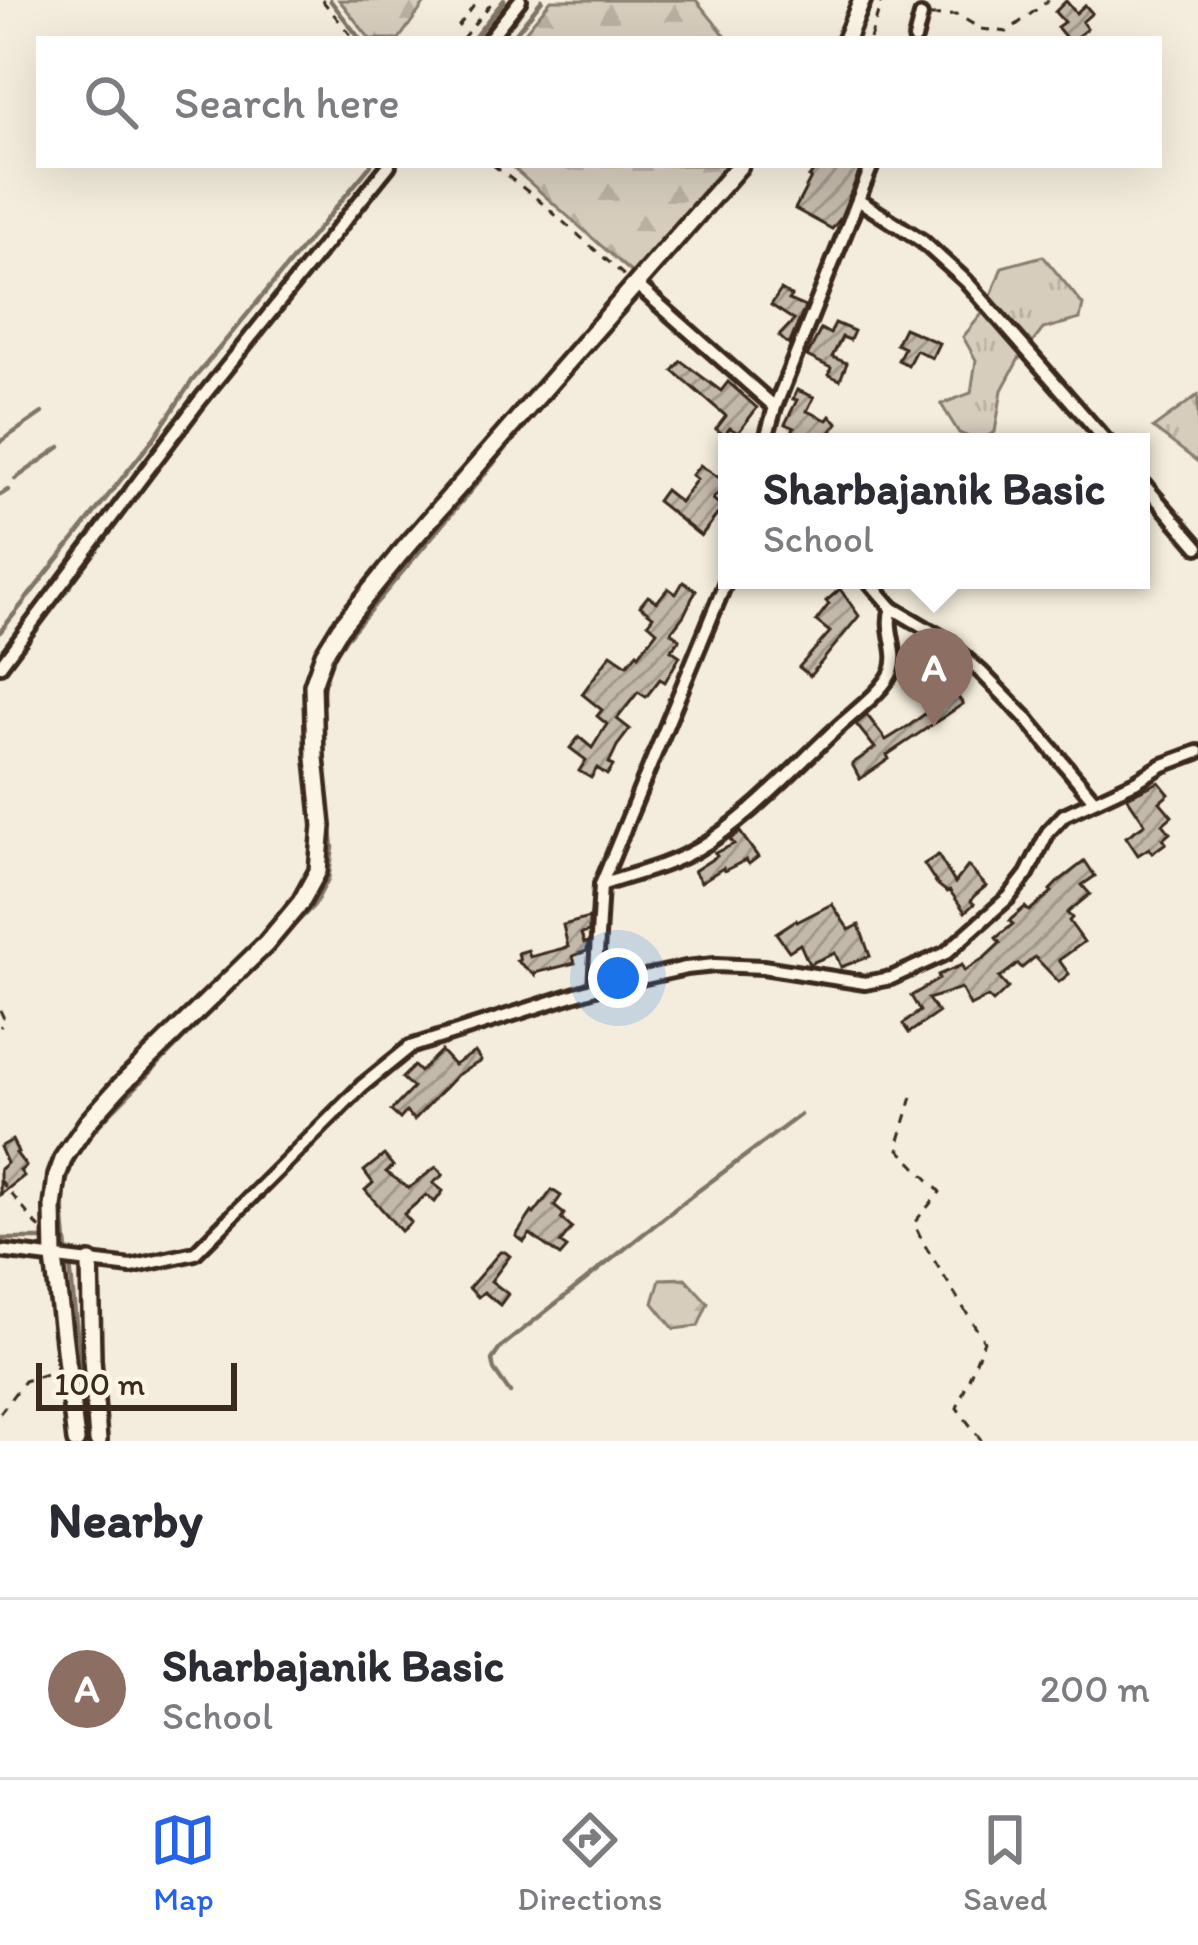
<!DOCTYPE html>
<style>
body{margin:0;font-family:Itim,sans-serif;background:#f2f2f3;color:#2b2b33}
.scale{position:absolute;left:36px;bottom:30px;width:201px;box-sizing:border-box;padding-left:12px;border:6px solid #3b2a1e;border-top:0;font-size:33px;line-height:42px;white-space:nowrap;color:#3b2a1e;-webkit-text-stroke:9px #fcf5e5;paint-order:stroke}
.you{position:absolute;left:618px;top:978px;width:42px;height:42px;margin:-30px;border:9px solid #fff;border-radius:50%;background:#1a73e8;box-shadow:0 0 0 18px #1a73e833}
.badge{display:grid;place-items:center;width:78px;height:78px;border-radius:50%;background:#2563eb;color:#fff;font-size:39px;font-weight:700}
.pin{position:absolute;translate:-50% -99px;filter:drop-shadow(0 3px 6px #0008)}
.pin::after{content:'';position:absolute;top:63px;width:42px;height:36px;background:inherit;clip-path:polygon(0 0,100% 0,50% 100%)}
.popup{position:absolute;left:718px;top:433px;width:432px;height:156px;box-sizing:border-box;display:grid;place-content:center;border-radius:0px;background:#fff;filter:drop-shadow(0 3px 9px #0005);font-size:39px;white-space:nowrap;color:#7c7c81}
.popup b{font-size:45px;color:#2b2b33}
.popup::after{content:'';position:absolute;left:50%;top:100%;margin-left:-24px;border:24px solid transparent;border-top-color:#fff}
.list{margin:0;padding:0;list-style:none}
h2{display:flex;justify-content:space-between;align-items:center;height:156px;margin:0;padding:0 48px;font-size:51px}
h2 small{font-size:39px;font-weight:400;color:#7c7c81}
.list li{display:grid;grid-template-columns:78px 1fr auto;gap:36px;align-items:center;box-sizing:border-box;height:180px;padding:0 48px;border-top:3px solid #e1e1e2}
.list b{display:block;font-size:45px;white-space:nowrap}
.list p{margin:0;font-size:39px;white-space:nowrap;color:#7c7c81}
.list em{font-size:39px;font-style:normal;color:#7c7c81}
.icon{flex:none;width:66px;height:66px;fill:none;stroke:currentColor;stroke-width:2;stroke-linecap:round;stroke-linejoin:round}
.map{position:relative;flex:none;width:1198px;height:1441px;overflow:hidden}
.search{position:absolute;background:#fff;box-shadow:0 12px 48px #0002;left:36px;right:36px;top:36px;height:132px;display:flex;align-items:center;gap:30px;box-sizing:border-box;padding:0 42px;border-radius:0px;color:#7c7c81;font-size:45px}
.sheet{height:336px;background:#fff}
nav{display:flex;justify-content:space-around;align-items:center;box-sizing:border-box;height:168px;border-top:3px solid #e1e1e2;background:#fff;font-size:33px;color:#7c7c81}
nav a{display:grid;justify-items:center;gap:6px}
nav .on{color:#2563eb}
.map>svg:first-child{display:block}
.grass{fill:url(#grass-tufts);stroke:#887c6e;stroke-width:3}
.forest{fill:url(#forest-firs);stroke:#887c6e;stroke-width:3}
.lines{fill:none;stroke-linecap:round;stroke-linejoin:round}
.stream{stroke:#817466;stroke-width:4.5}
.building{fill:url(#building-hatch);stroke:#3b2a1e;stroke-width:3}
.street-casing{stroke:#3b2a1e;stroke-width:20}
.secondary-casing{stroke:#3b2a1e;stroke-width:24}
.path{stroke:#3b2a1e;stroke-width:3;stroke-dasharray:9 9;stroke-linecap:butt}
.street{stroke:#fcf5e5;stroke-width:10}
.secondary{stroke:#fcf5e5;stroke-width:15}
</style>
<div class="map">
<svg width="1198" height="1441" viewBox="0 0 1198 1441">
<defs>
<pattern id="grass-tufts" width="24" height="20" patternUnits="userSpaceOnUse" patternTransform="scale(3)"><rect width="24" height="20" fill="#d6cdbd"/><path d="M3 7l-1-3M5 7V3M7 7l1-3M15 17l-1-3M17 17v-4M19 17l1-3" fill="none" stroke="#b9b0a2"/></pattern>
<pattern id="forest-firs" width="22" height="20" patternUnits="userSpaceOnUse" patternTransform="scale(3)"><rect width="22" height="20" fill="#d6cdbd"/><path d="M5 1l3.5 6h-7zM16 11l3.5 6h-7z" fill="#b9b0a2"/></pattern>
<pattern id="building-hatch" width="6" height="6" patternUnits="userSpaceOnUse" patternTransform="scale(3)"><rect width="6" height="6" fill="#c3b9aa"/><path d="M-1 1l2-2M0 6l6-6M5 7l2-2" fill="none" stroke="#a0978a"/></pattern>
</defs>
<rect width="100%" height="100%" fill="#f4eddd"/>
<filter id="ink" filterUnits="userSpaceOnUse"><feTurbulence type="fractalNoise" baseFrequency=".00833" numOctaves="2"/><feDisplacementMap in="SourceGraphic" scale="24" xChannelSelector="R" yChannelSelector="G"/><feConvolveMatrix kernelMatrix="1 2 1 2 8 2 1 2 1" color-interpolation-filters="sRGB"/></filter>
<g filter="url(#ink)">
<g class="grass">
<polygon points="1043,256 1083,305 1080,319 1043,329 1030,346 990,298 1002,267"/>
<polygon points="985,310 1022,353 1002,390 995,432 978,441 959,433 941,404 971,393 976,360 963,337"/>
<polygon points="1198,395 1198,462 1153,428"/>
</g>
<g class="forest">
<polygon points="339,0 427,0 399,39 370,39"/>
<polygon points="551,0 696,0 728,39 519,39"/>
<polygon points="510,165 731,165 632,273"/>
<polygon points="685,1278 708,1303 698,1326 674,1329 653,1303 660,1279"/>
</g>
<g class="lines">
<g class="stream">
<polyline points="330,0 360,39"/>
<polyline points="473,39 504,0"/>
<polyline points="511,39 542,0"/>
<polyline points="857,39 873,0"/>
<polyline points="0,442 42,413"/>
<polyline points="15,479 60,447"/>
<polyline points="0,495 8,490"/>
<polyline points="0,632 154,438 192,381 371,165"/>
<polyline points="321,706 325,676 339,647 628,304"/>
<polyline points="0,1239 49,1239"/>
<path d="M67,1250C61,1202 60,1173 91,1133L314,905L328,879L333,848L322,741"/>
<polyline points="70,1265 88,1441"/>
<polyline points="510,1393 494,1370 492,1360 501,1347 690,1197 800,1115"/>
</g>
</g>
<g class="building">
<polygon points="1066,1 1076,13 1085,5 1092,13 1082,22 1087,29 1074,39 1067,39 1057,27 1064,22 1055,12"/>
<polygon points="818,165 862,165 840,219 832,229 795,209 811,178 809,177"/>
<polygon points="781,290 791,296 789,300 805,307 789,345 779,336 794,320 771,305"/>
<polygon points="835,323 854,331 850,340 842,337 832,357 847,363 840,380 829,375 831,368 807,356 821,329 830,334"/>
<polygon points="904,328 939,343 932,358 916,350 908,365 898,360 904,348 896,344"/>
<polygon points="681,361 721,391 728,382 757,408 738,433 730,428 724,435 716,429 726,416 673,371"/>
<polygon points="797,390 814,397 807,411 827,420 830,416 838,423 822,442 787,442 794,428 785,424 797,400 793,399"/>
<polygon points="700,465 727,483 713,499 727,511 722,519 717,515 701,536 657,501 665,490 680,502 697,479 692,475"/>
<polygon points="683,582 696,590 684,615 671,632 680,639 671,650 680,656 665,682 660,679 646,697 638,692 617,719 630,729 617,746 609,763 613,766 607,775 597,768 591,778 579,771 586,760 570,748 579,737 592,748 607,724 597,716 602,710 582,694 611,654 627,665 637,653 639,655 657,631 648,623 653,616 640,606 648,596 657,602 668,588 676,594"/>
<polygon points="840,589 859,616 810,676 799,667 830,632 816,621 829,604 826,601"/>
<polygon points="937,669 963,704 887,755 889,759 860,779 852,764 875,748 856,724 867,715 886,740 910,725 941,702 924,677"/>
<polygon points="1159,782 1169,794 1160,802 1172,816 1163,824 1170,833 1163,839 1166,843 1152,853 1149,848 1138,855 1126,837 1145,824 1127,797"/>
<polygon points="740,832 758,857 749,864 746,860 724,871 723,868 701,882 694,871 717,856 715,853 734,844 730,839"/>
<polygon points="938,855 955,883 968,866 986,886 974,896 971,901 974,904 965,912 950,891 947,892 937,884 924,864"/>
<polygon points="1085,861 1095,876 1082,885 1090,894 1067,913 1072,918 1069,921 1084,942 1059,960 1069,974 1059,982 1035,957 1022,968 1018,964 999,978 1008,988 993,1002 988,997 970,1006 961,988 928,999 938,1013 909,1033 903,1024 920,1011 911,996 939,979 938,975 962,965 964,971 984,958 1000,943 996,938 1013,924 1009,921 1025,907 1029,911 1052,892 1050,890 1058,882"/>
<polygon points="832,904 849,930 859,925 870,956 841,967 835,953 809,964 800,944 789,951 776,933 796,920 797,922"/>
<polygon points="589,918 589,932 581,934 584,943 588,942 587,951 573,956 575,963 535,973 535,975 517,961 520,960 518,953 528,950 530,957 568,947 563,925"/>
<polygon points="441,1051 454,1065 475,1052 481,1061 457,1075 414,1120 406,1112 400,1119 391,1111 413,1088 402,1078 414,1066 420,1072"/>
<polygon points="12,1140 18,1152 16,1153 26,1166 20,1171 24,1176 0,1195 0,1169 7,1163 0,1147"/>
<polygon points="384,1155 393,1166 386,1172 409,1188 436,1167 443,1175 433,1183 443,1191 435,1202 426,1195 404,1214 411,1222 401,1231 365,1190 373,1183 364,1171"/>
<polygon points="552,1190 561,1196 554,1206 564,1214 561,1219 572,1228 560,1243 567,1248 560,1256 530,1234 524,1242 516,1236 532,1212 534,1214"/>
<polygon points="500,1252 505,1252 510,1256 491,1281 508,1294 500,1305 484,1292 478,1297 469,1288"/>
</g>
<g class="lines">
<defs>
<g id="street">
<polyline points="489,39 520,0"/>
<polyline points="915,39 921,16"/>
<polyline points="858,200 922,241 967,282 1107,442"/>
<polyline points="637,285 775,407"/>
<polyline points="765,442 775,407 872,165"/>
<polyline points="1141,481 1198,547"/>
<polyline points="868,580 892,608 941,637 981,672 1025,717 1094,800"/>
<polyline points="0,666 197,404 389,165"/>
<path d="M601,885C633,874 666,867 696,850C748,819 790,772 835,730C851,715 884,691 892,671C900,651 884,629 892,608"/>
<polyline points="595,988 686,968 715,965 763,967 865,983 891,978 946,953 1009,897 1027,874 1048,832 1064,815 1135,782 1163,765 1198,752"/>
<polyline points="0,1251 131,1267 195,1253 362,1086 410,1047 595,988 601,885 727,579"/>
</g>
<g id="secondary">
<polyline points="846,39 862,0"/>
<polyline points="90,1262 92,1359 98,1441"/>
<polyline points="76,1441 54,1258 53,1207 57,1176 64,1157 88,1122 120,1086 266,944 301,902 318,871 322,826 315,758 313,685 324,654 340,628 399,555 740,165"/>
</g>
</defs>
<use href="#street" class="street-casing"/>
<use href="#secondary" class="secondary-casing"/>
<g class="path">
<polyline points="322,0 354,39"/>
<polyline points="931,16 958,15 981,29 1007,32 1049,0"/>
<polyline points="458,27 478,0"/>
<polyline points="462,39 494,0"/>
<polyline points="870,39 882,0"/>
<polyline points="493,165 535,197 626,277"/>
<polyline points="0,1010 5,1021 0,1027"/>
<polyline points="912,1097 897,1147 940,1192 914,1223 924,1244 984,1341 957,1408 982,1441"/>
<polyline points="0,1180 41,1230"/>
<polyline points="0,1413 24,1381 53,1372"/>
</g>
<use href="#street" class="street"/>
<use href="#secondary" class="secondary"/>
</g>
</g>
</svg>
<div class="scale">100 m</div>
<div class="you"></div>
<div class="pin badge" style="left:934px;top:727px;background:#8d6e63">A</div>
<div class="popup"><b>Sharbajanik Basic</b>School</div>
<div class="search"><svg class="icon" aria-label="search" viewBox="0 0 24 24"><circle cx="10" cy="10" r="6"/><path d="M15 15l6 6"/></svg>Search here</div>
</div>
<section class="sheet">
<h2>Nearby<small></small></h2>
<ul class="list">
<li><span class="badge" style="background:#8d6e63">A</span><div><b>Sharbajanik Basic</b><p>School</p></div><em>200 m</em></li>
</ul>
</section>
<nav>
<a class="on"><svg class="icon" aria-label="map" viewBox="0 0 24 24"><path d="M3 6l6-2 6 2 6-2v14l-6 2-6-2-6 2zM9 4v14M15 6v14"/></svg>Map</a>
<a><svg class="icon" aria-label="directions" viewBox="0 0 24 24"><path d="M12 3l9 9-9 9-9-9zM9 14v-3h6M13 9l2 2-2 2"/></svg>Directions</a>
<a><svg class="icon" aria-label="saved" viewBox="0 0 24 24"><path d="M7 4h10v16l-5-4-5 4z"/></svg>Saved</a>
</nav>
